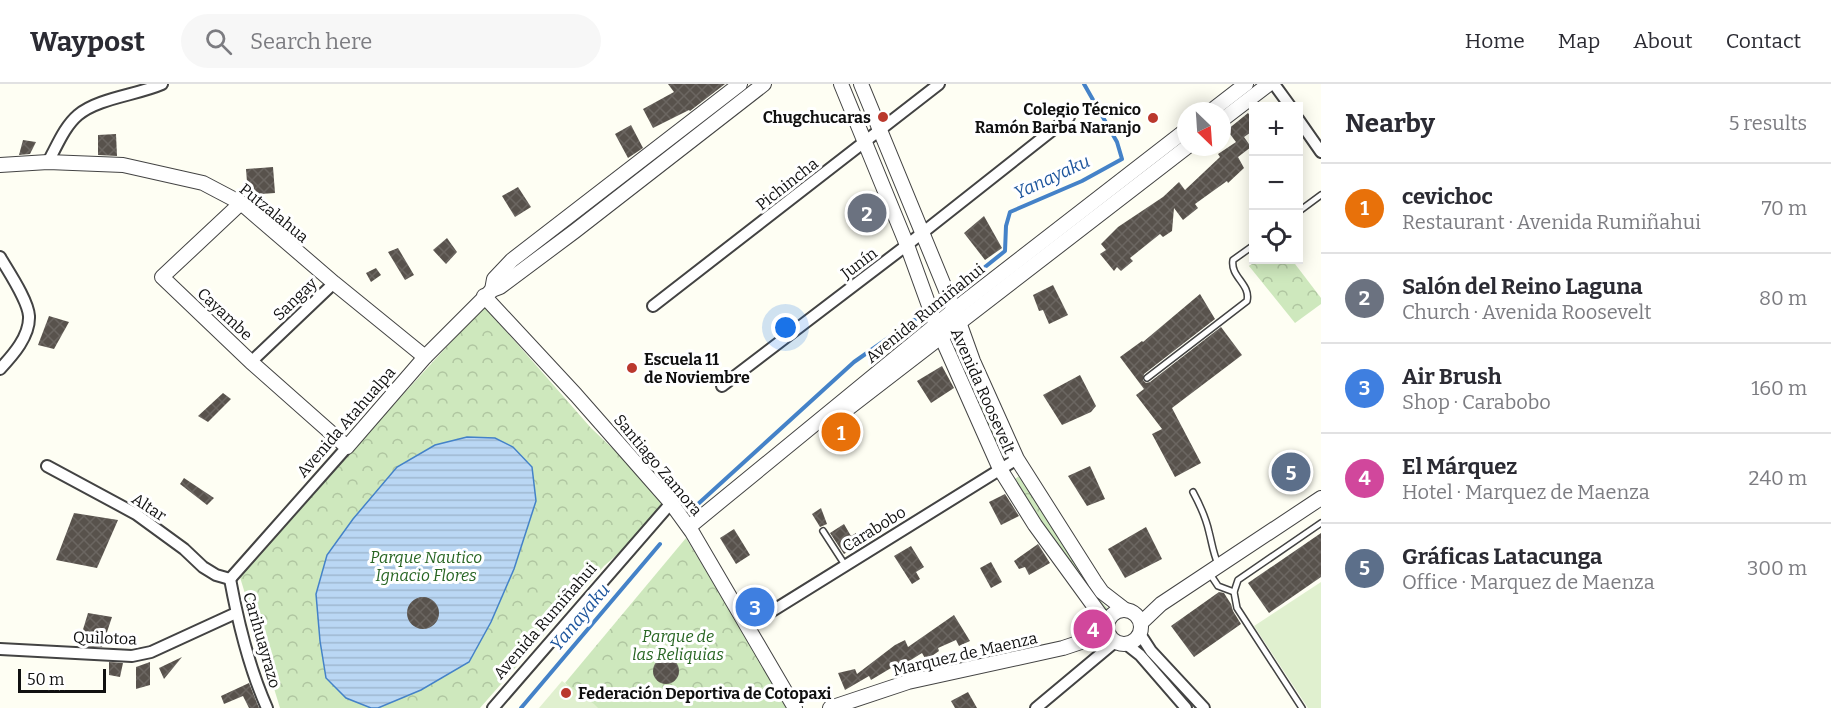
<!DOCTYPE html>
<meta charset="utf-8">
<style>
body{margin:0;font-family:Bitter,serif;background:#f7f7f7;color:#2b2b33}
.controls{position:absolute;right:18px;top:18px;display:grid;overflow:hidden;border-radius:0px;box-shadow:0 3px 15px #0003}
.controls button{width:54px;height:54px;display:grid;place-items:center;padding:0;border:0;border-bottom:2px solid #e1e1e2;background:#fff;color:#2b2b33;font:30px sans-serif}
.compass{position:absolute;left:1177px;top:18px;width:54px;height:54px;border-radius:50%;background:#fff;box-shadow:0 3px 15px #0003;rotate:155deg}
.scale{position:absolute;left:18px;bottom:15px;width:88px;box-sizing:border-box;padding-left:6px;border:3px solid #101010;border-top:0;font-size:16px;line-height:21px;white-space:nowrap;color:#101010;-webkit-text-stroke:4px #fff;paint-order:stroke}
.you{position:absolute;left:786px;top:244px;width:21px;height:21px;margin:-15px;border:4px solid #fff;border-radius:50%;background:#1a73e8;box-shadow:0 0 0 9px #1a73e833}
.badge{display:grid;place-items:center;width:39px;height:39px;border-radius:50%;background:#ba382d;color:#fff;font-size:20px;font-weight:700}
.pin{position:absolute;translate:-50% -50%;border:3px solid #fff;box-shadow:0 2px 6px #0006}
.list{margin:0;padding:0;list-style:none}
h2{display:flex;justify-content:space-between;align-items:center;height:78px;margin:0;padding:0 24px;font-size:26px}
h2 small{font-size:20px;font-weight:400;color:#7c7c81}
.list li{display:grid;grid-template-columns:39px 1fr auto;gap:18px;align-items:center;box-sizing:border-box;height:90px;padding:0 24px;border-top:2px solid #e1e1e2}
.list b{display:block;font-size:22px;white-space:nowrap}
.list p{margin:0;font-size:20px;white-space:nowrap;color:#7c7c81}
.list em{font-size:20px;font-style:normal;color:#7c7c81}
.icon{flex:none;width:33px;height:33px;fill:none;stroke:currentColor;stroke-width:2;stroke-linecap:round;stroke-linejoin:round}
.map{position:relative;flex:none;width:1321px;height:624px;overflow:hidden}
header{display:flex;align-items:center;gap:36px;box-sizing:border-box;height:84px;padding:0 30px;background:#fff;border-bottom:2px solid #e1e1e2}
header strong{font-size:28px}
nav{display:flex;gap:33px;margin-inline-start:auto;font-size:21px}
.search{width:420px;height:54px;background:#f7f7f7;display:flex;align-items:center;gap:15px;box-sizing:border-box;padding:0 21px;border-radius:33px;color:#7c7c81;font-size:22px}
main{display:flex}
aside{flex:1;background:#fff}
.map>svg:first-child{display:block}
.park{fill:url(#park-crowns)}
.pitch{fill:#e0f0cf}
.water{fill:url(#water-rules);stroke:#4482c8;stroke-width:1.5}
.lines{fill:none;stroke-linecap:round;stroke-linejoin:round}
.stream{stroke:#4482c8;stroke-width:4}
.building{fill:url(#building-cross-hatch)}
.service-casing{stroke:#434343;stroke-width:8}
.minor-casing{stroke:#434343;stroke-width:14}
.tertiary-casing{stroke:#434343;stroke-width:16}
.service{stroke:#fff;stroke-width:5}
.minor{stroke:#fff;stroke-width:10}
.tertiary{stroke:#fff;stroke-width:14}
.poi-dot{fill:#ba382d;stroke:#fff;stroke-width:2}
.labels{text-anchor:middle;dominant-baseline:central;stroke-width:6;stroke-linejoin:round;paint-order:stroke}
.poi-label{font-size:16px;font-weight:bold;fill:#101010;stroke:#fff;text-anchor:end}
.street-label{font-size:16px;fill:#101010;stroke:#fff}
.park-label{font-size:16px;font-style:italic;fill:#276522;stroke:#fff}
.water-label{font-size:18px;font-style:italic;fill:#1d559d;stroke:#fff}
</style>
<header>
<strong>Waypost</strong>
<div class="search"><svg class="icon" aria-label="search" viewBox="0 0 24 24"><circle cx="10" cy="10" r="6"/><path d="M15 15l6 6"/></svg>Search here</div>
<nav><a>Home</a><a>Map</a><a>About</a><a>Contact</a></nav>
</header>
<main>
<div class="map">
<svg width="1321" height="624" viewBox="0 0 1321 624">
<defs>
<pattern id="park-crowns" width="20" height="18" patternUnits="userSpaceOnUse" patternTransform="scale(1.5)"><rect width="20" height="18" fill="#cee8bd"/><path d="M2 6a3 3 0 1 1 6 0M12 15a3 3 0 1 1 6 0" fill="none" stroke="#b0c6a1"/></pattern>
<pattern id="water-rules" width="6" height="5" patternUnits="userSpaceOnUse" patternTransform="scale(1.5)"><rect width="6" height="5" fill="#bad7f4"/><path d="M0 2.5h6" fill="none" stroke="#9fb8d0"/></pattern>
<pattern id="building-cross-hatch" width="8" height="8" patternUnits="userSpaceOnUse" patternTransform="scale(1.5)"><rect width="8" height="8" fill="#58524c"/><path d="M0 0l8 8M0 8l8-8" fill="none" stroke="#6b6661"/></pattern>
</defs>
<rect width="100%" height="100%" fill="#fefef3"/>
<g class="park">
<polygon points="1258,176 1292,176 1321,214 1321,220 1295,239 1249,182"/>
<polygon points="484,222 591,344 673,422 604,482 480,624 280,624 239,490"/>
<polygon points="961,265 1009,368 999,373 953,268"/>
<polygon points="1021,391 1091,507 1110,527 1102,531 1065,478 1015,395"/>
<polygon points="686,454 789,624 595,624 565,599"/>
</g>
<g class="pitch">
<polygon points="1321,498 1321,624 1308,624 1254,542"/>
<polygon points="562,597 594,620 598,624 539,624"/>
</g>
<polygon class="water" points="467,353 495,354 513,363 532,383 536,417 514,485 491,538 469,578 421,606 378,624 371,624 346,614 326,594 320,557 316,510 327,471 353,435 397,383 435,361"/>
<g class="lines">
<g class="stream">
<polyline points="955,207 1005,167 1006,142 1010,128 1082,97 1122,75 1117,58 1084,0"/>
<polyline points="698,420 854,278 921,231"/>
<polyline points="521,624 660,460"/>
</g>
</g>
<g class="building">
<polygon points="668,0 725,0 690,27 689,26 653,44 643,25 674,8"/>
<polygon points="1248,29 1254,37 1254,46 1244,53 1251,63 1238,73 1244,84 1228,99 1227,97 1195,120 1198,124 1183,136 1174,124 1172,147 1163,153 1160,150 1130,174 1133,177 1121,187 1117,183 1114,187 1100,170 1106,166 1101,160 1118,143 1163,113 1179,98 1185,106 1220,73 1218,70 1236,58 1227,46"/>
<polygon points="631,41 643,64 628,74 615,50"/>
<polygon points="116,50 117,72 98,71 98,51"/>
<polygon points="23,56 36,58 30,70 19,71"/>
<polygon points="273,83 275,109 248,111 246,85"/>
<polygon points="518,103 531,123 515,133 502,112"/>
<polygon points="984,132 1002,164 985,176 964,149"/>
<polygon points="447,154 457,168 446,180 433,166"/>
<polygon points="398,164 414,191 405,196 388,168"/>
<polygon points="376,184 381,191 371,198 366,189"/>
<polygon points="1053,201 1068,231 1049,240 1043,226 1039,227 1033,211"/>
<polygon points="1200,210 1215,235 1144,290 1143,296 1146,299 1150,298 1221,243 1242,271 1172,324 1201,379 1175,393 1152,350 1162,345 1136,311 1144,305 1120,273 1142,257 1143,258"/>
<polygon points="49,232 69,238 54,265 38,261"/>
<polygon points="942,282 954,304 931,319 917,297"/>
<polygon points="1080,291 1096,322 1091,328 1062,341 1043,311"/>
<polygon points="223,309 231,315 208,338 198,332"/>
<polygon points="1090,382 1105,415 1087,422 1068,392"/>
<polygon points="184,394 214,414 207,421 180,400"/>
<polygon points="1005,410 1019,432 1001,441 989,418"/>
<polygon points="821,424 827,440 820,443 812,430"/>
<polygon points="74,429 118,436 97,484 56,476"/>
<polygon points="844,440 851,452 856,449 862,459 844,470 830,449"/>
<polygon points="1146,443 1162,475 1125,494 1108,465"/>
<polygon points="734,445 750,471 736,480 720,454"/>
<polygon points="1321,449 1321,493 1269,529 1248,499"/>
<polygon points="1038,460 1050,479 1029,491 1025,483 1019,485 1014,477"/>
<polygon points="911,462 924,483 916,488 920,495 912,500 894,472"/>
<polygon points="991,478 1002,498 991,504 980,484"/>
<polygon points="1219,508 1224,509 1231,520 1233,527 1241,540 1194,573 1171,542"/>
<circle cx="423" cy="529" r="16"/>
<polygon points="88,529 112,533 102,563 78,562"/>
<polygon points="954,531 970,557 959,562 956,556 938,564 939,567 926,576 922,569 898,584 896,581 871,596 869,592 845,606 838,589 855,585 857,590 895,561 905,556 908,563"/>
<polygon points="182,573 164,595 159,584"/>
<circle cx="666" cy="587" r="13"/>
<polygon points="109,578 123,579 120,593 109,591"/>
<polygon points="150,578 150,601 136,605 136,583"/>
<polygon points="249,599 259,624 249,624 243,612 224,620 221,612"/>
<polygon points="968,608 977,624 955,624 951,617"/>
</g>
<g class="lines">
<defs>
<g id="service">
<polyline points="1298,128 1321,111"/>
<path d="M1147,294L1247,217C1251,200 1230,193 1233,176L1254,161"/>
<path d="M1193,408C1200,421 1206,434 1209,448C1212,459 1213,469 1218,480"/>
<polyline points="823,447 845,481"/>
<polyline points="1210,490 1218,502 1234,508"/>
<polyline points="1302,624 1237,524 1234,508 1238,496 1321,439"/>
</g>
<g id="minor">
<polyline points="1274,0 1290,22"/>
<polyline points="1298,35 1321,68"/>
<path d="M48,78C57,62 64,43 78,31C98,14 137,11 162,0"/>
<path d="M0,173C8,187 28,216 29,232C30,252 13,271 0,285"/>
<polyline points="653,222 939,0"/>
<polyline points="251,278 334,199"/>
<polyline points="722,302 907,161 1069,33"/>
<polyline points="47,382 136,430 184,465 203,483 216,491 230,495"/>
<polyline points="230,495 347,363"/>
<path d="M230,495C238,538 249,584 267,624"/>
<polyline points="748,542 1017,375"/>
<polyline points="1140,550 1151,567 1204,624"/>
<polyline points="1126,560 1140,571 1186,624"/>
<polyline points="0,565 132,572 151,568 236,529"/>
<polyline points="493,624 671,419"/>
<polyline points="1036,624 1115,558"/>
</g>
<g id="tertiary">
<polyline points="841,0 907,161 936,241 1000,385 1035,441 1107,540"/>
<polyline points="861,0 959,238 973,277 1017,375 1095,498 1102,508 1124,525"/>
<polyline points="1211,27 1246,0"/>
<polyline points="1222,36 1269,0"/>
<polyline points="0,81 48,78 123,81 203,99 241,119 334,199 425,273"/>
<polyline points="241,119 162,193 251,278 347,363 425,273 492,206 500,203 575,147 764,0"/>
<polyline points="492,206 494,195 512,176 740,0"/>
<polyline points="484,212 576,311 671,419 692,448 795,624"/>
<polyline points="828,340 1187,63"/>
<polyline points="689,443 954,226 1186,46"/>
<circle cx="1124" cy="543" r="17"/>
<polyline points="1141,539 1161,520 1321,414"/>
<polyline points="830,624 908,598 1063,564 1108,549"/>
</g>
</defs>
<use href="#service" class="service-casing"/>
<use href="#minor" class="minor-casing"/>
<use href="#tertiary" class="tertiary-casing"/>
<use href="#service" class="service"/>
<use href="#minor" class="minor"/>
<use href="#tertiary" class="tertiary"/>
</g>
<g class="poi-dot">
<circle cx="883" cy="33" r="6"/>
<circle cx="1153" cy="34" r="6"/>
<circle cx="632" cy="284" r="6"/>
<circle cx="566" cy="609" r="6"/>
</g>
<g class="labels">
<g class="poi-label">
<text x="1141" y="25">Colegio Técnico<tspan x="1141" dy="18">Ramón Barba Naranjo</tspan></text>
<text x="871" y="33">Chugchucaras</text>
<text x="644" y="275" text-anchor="start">Escuela 11<tspan x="644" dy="18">de Noviembre</tspan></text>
<text x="578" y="609" text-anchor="start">Federación Deportiva de Cotopaxi</text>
</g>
<g class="street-label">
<text transform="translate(787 100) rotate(-38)">Pichincha</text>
<text transform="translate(274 129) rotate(39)">Putzalahua</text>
<text transform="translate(859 179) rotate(-37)">Junín</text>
<text transform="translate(295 215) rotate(-44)">Sangay</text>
<text transform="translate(925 229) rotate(-39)">Avenida Rumiñahui</text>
<text transform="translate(225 230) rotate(43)">Cayambe</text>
<text transform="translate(983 307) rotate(66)">Avenida Roosevelt</text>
<text transform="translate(346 338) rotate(-49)">Avenida Atahualpa</text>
<text transform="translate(658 381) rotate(50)">Santiago Zamora</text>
<text transform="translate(149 423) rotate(33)">Altar</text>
<text transform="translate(874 445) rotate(-32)">Carabobo</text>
<text transform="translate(545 537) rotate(-49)">Avenida Rumiñahui</text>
<text transform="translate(105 554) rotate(2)">Quilotoa</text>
<text transform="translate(262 556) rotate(74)">Carihuayrazo</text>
<text transform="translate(965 570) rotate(-13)">Marquez de Maenza</text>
</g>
<g class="park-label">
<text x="426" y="473">Parque Nautico<tspan x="426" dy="18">Ignacio Flores</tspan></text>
<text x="678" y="552">Parque de<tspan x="678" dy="18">las Reliquias</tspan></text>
</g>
<g class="water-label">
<text transform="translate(1052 93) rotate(-25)">Yanayaku</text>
<text transform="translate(580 533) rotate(-50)">Yanayaku</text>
</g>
</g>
</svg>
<div class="controls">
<button>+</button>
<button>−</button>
<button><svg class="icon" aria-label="locate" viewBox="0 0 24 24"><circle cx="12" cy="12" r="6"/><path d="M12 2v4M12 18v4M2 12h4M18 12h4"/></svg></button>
</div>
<svg class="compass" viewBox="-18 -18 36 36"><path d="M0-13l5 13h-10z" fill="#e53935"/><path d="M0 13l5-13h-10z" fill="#7c7c81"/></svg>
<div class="scale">50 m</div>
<div class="you"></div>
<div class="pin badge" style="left:841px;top:348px;background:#e8710a">1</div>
<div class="pin badge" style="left:867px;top:129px;background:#6b7280">2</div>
<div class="pin badge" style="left:755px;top:523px;background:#3f7fe0">3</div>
<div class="pin badge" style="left:1093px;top:545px;background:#d1479c">4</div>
<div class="pin badge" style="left:1291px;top:388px;background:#5c6f8a">5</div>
</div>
<aside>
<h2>Nearby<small>5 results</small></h2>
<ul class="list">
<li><span class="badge" style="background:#e8710a">1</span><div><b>cevichoc</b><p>Restaurant · Avenida Rumiñahui</p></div><em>70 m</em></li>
<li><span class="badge" style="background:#6b7280">2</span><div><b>Salón del Reino Laguna</b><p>Church · Avenida Roosevelt</p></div><em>80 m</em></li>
<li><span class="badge" style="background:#3f7fe0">3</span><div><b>Air Brush</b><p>Shop · Carabobo</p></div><em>160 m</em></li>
<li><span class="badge" style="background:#d1479c">4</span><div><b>El Márquez</b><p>Hotel · Marquez de Maenza</p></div><em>240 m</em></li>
<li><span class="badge" style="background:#5c6f8a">5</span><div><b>Gráficas Latacunga</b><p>Office · Marquez de Maenza</p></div><em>300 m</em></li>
</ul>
</aside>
</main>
